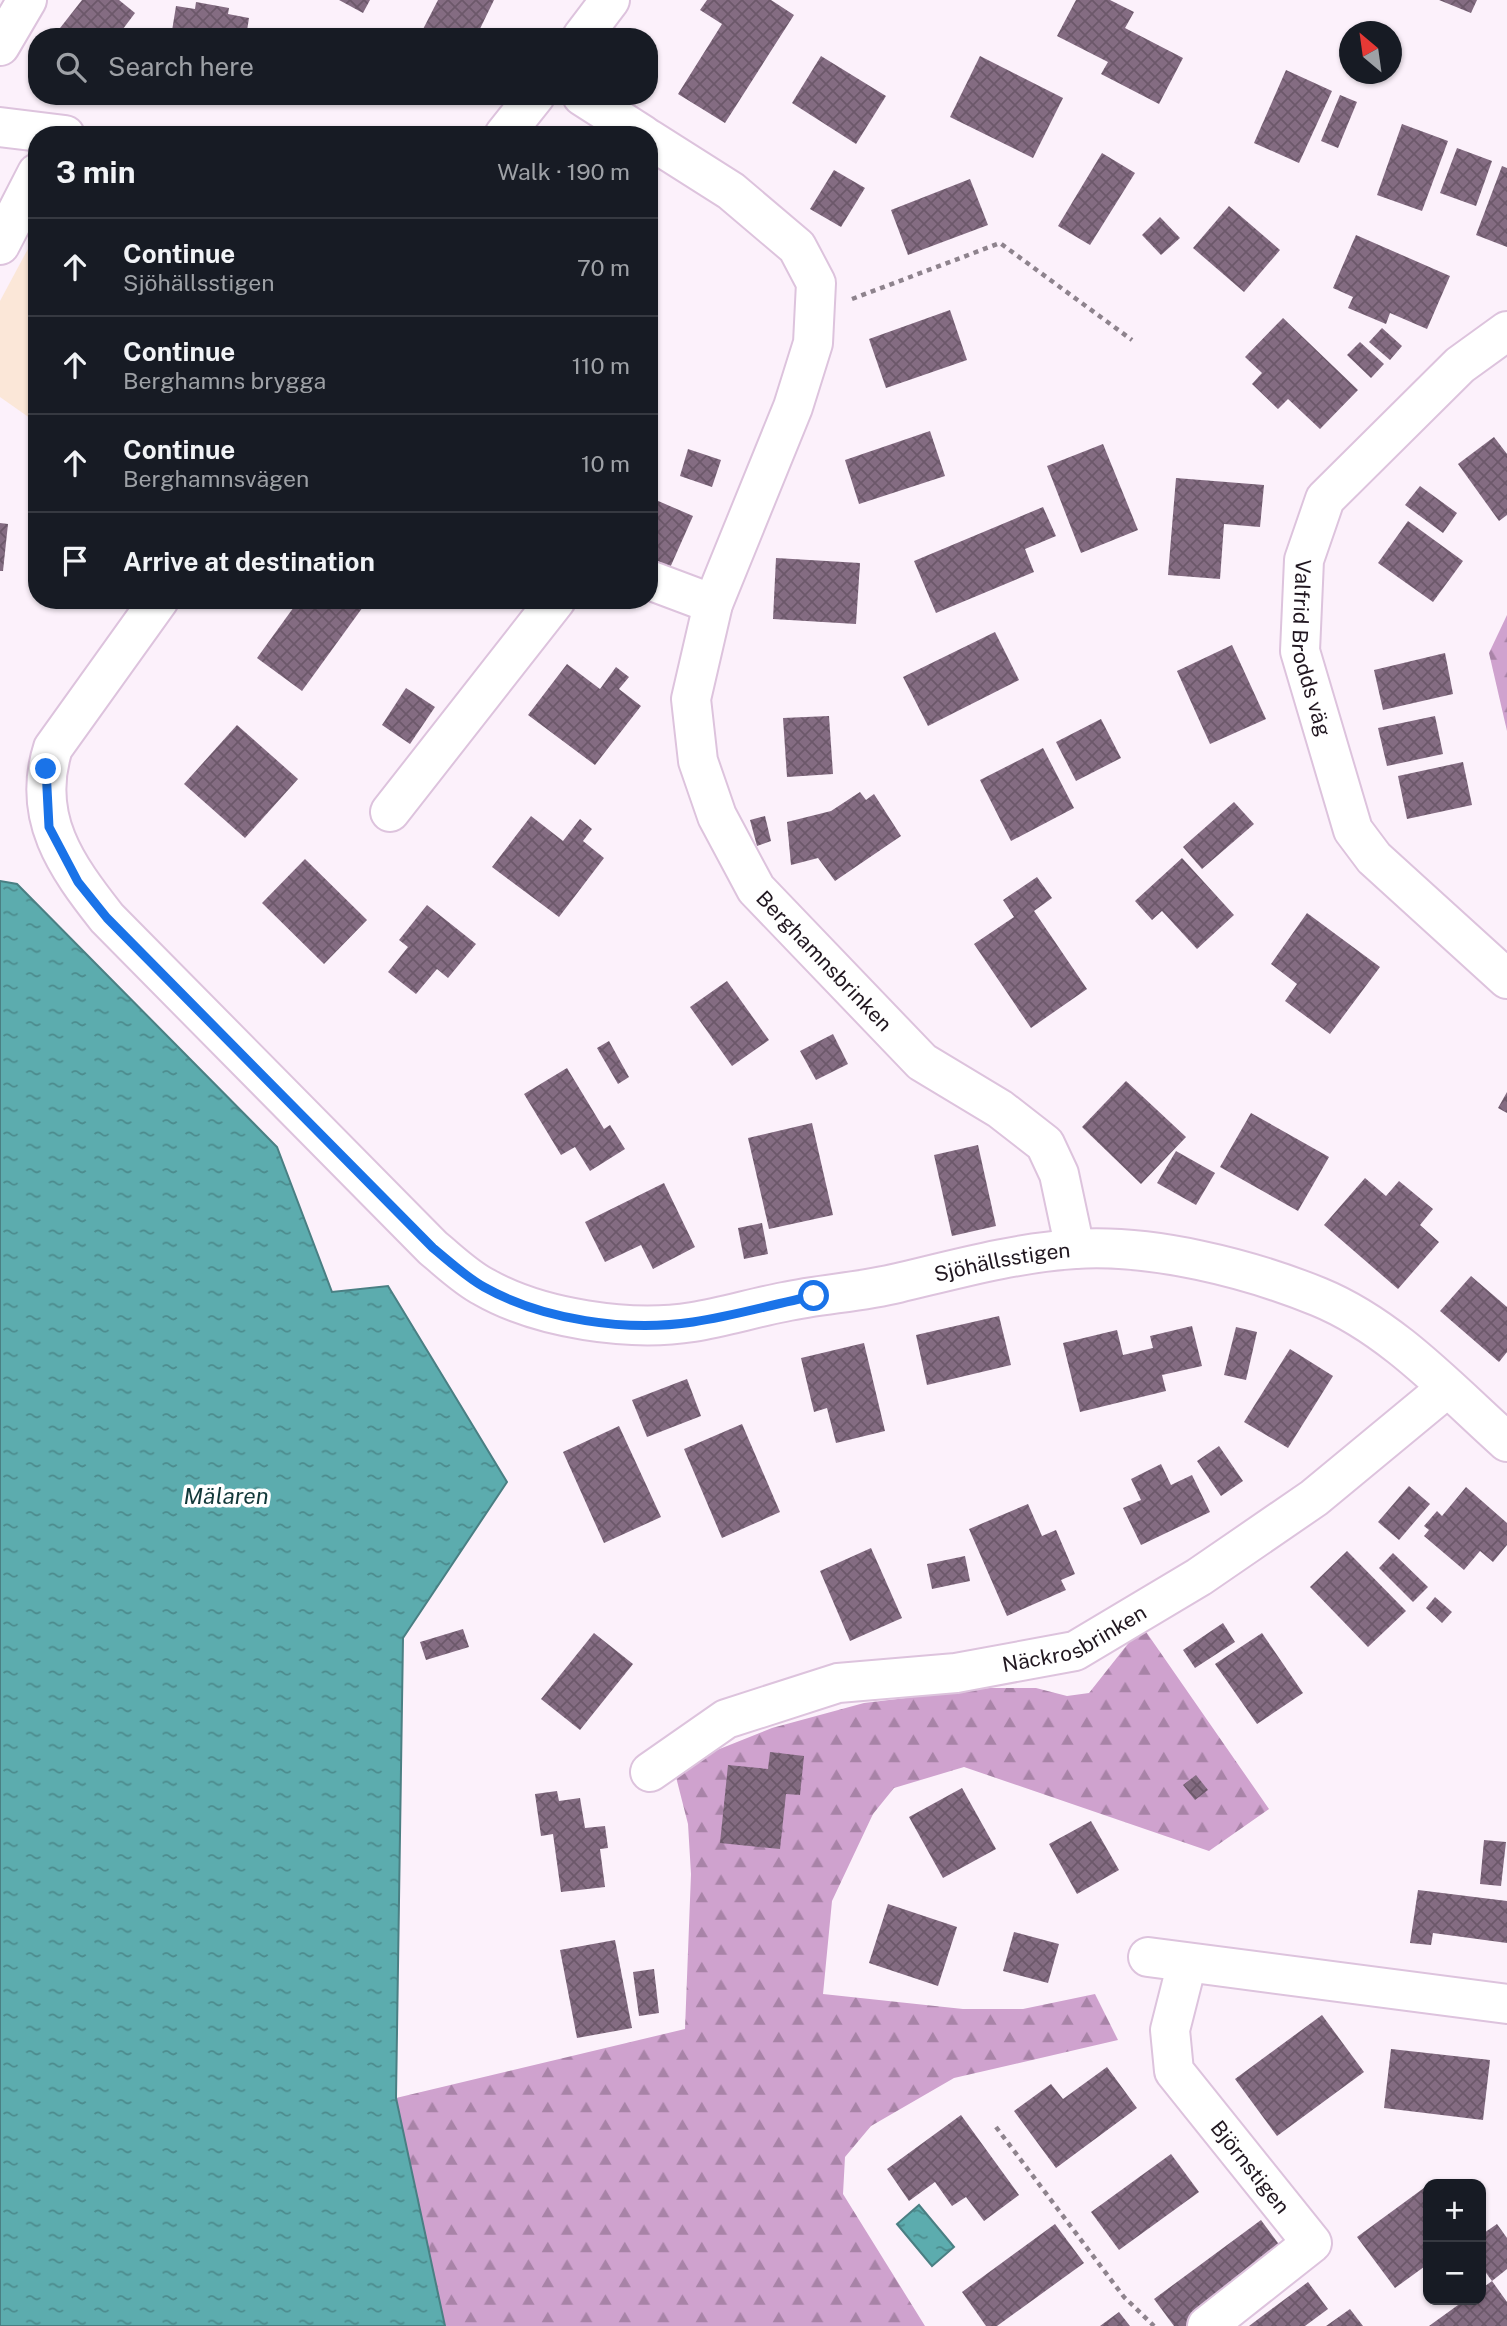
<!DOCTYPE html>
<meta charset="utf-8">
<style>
body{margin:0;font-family:"Public Sans",sans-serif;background:#242831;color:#f1f3f6}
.controls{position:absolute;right:21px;bottom:21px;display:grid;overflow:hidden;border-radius:14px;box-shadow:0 2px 5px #0004}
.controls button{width:63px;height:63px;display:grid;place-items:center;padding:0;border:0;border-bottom:2px solid #363941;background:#171b24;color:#f1f3f6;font:35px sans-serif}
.compass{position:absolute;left:1339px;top:21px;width:63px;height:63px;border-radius:50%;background:#171b24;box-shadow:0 2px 5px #0004;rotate:331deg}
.stop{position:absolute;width:21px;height:21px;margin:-16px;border:5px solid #1a73e8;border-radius:50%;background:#fff}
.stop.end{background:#1a73e8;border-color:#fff;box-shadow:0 2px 7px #0008}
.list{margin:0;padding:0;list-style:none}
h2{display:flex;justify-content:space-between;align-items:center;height:91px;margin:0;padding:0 28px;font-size:30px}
h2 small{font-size:23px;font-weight:400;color:#9ea1a6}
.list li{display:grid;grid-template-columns:46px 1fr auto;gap:21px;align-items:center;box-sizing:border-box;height:98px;padding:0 28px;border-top:2px solid #363941}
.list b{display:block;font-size:26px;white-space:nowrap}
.list p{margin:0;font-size:23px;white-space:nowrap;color:#9ea1a6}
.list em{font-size:23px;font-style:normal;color:#9ea1a6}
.icon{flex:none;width:38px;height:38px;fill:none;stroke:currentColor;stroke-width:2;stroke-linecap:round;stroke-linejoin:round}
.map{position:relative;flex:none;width:1507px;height:2326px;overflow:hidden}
.search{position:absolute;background:#171b24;box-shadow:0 2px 5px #0004;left:28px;top:28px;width:630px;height:77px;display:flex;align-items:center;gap:18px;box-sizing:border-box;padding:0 24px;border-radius:28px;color:#9ea1a6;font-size:26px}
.panel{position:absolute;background:#171b24;box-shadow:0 2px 5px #0004;left:28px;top:126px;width:630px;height:483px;border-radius:28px}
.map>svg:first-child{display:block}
.commercial{fill:#fbe7d8}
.forest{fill:url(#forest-firs)}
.water{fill:url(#water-ripples);stroke:#4a7f83;stroke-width:2}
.building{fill:url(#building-cross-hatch)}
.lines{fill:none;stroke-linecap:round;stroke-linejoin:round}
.minor-casing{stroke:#ddc3dd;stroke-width:42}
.path{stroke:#8e838d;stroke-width:4.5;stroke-dasharray:5 5;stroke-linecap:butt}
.minor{stroke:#fff;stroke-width:38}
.route{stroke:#1a73e8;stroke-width:9}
.labels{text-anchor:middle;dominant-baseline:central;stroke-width:7;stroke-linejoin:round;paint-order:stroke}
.street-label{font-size:21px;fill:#211720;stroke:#fff}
.water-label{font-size:23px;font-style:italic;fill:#12393a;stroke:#fff}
</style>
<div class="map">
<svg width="1507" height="2326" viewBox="0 0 1507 2326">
<defs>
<pattern id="forest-firs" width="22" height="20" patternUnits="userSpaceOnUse" patternTransform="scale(1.75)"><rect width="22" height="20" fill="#cfa2ce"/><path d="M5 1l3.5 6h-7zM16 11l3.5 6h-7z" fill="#a883a7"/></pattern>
<pattern id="water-ripples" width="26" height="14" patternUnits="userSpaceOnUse" patternTransform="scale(1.75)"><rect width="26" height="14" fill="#5cacae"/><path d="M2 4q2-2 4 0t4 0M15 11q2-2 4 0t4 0" fill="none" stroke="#4c8b8d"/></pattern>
<pattern id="building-cross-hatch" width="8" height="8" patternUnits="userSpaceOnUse" patternTransform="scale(1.75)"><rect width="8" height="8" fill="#846c82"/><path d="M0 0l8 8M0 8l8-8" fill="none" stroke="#6c586a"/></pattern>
</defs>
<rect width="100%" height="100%" fill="#fcf1fb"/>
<polygon class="commercial" points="37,232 37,423 0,397 0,301"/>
<g class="forest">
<polygon points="1507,615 1507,731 1489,653"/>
<polygon points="1142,1626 1269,1809 1209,1851 964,1767 894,1788 873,1814 832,1901 823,1994 963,2009 1023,2009 1095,1994 1118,2040 954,2078 871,2126 845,2157 843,2194 925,2326 445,2326 396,2098 685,2029 691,1874 688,1824 676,1777 702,1756 772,1728 864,1703 989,1688 1036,1688 1067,1696 1089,1693"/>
</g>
<g class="water">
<polygon points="0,881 17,884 277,1147 332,1292 388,1286 507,1482 403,1638 396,2098 445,2326 0,2326"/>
<polygon points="919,2205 954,2247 932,2266 897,2224"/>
</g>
<g class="building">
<polygon points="82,0 119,0 135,13 117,37 53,37"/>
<polygon points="339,0 370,0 363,13"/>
<polygon points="438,0 494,0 476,37 419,37"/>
<polygon points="707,0 771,0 794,15 725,123 678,94 722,24 700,10"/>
<polygon points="1076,0 1110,0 1134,12 1125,28 1183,58 1159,104 1101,74 1108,62 1057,36"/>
<polygon points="1439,0 1477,0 1471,13"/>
<polygon points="196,2 229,8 228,14 249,18 246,37 171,37 176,6 195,9"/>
<polygon points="821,56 886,96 856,144 792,103"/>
<polygon points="980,56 1063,98 1033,158 950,117"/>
<polygon points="1286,70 1332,91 1299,163 1254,143"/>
<polygon points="1340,95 1357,102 1338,148 1321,141"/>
<polygon points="1402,124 1448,141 1422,211 1377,195"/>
<polygon points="1457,148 1492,161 1476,206 1440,193"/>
<polygon points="1102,153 1135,173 1090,245 1058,226"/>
<polygon points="1502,166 1507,168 1507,247 1476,235"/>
<polygon points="834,170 865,188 841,227 810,209"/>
<polygon points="970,179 988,225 908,255 891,210"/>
<polygon points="1229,206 1280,250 1244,292 1193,248"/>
<polygon points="1160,217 1180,238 1161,255 1142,235"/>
<polygon points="1356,235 1450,276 1427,329 1390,313 1386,324 1348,308 1353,297 1333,288"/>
<polygon points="950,310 967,360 886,388 869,339"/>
<polygon points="1283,318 1358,390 1320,429 1288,399 1278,409 1252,384 1262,373 1245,357"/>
<polygon points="1382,328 1402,346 1390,360 1369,342"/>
<polygon points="1360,342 1384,364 1371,378 1347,355"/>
<polygon points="930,431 945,476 859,504 845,460"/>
<polygon points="1494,437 1507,454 1507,515 1499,521 1458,464"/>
<polygon points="1103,444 1138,530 1081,553 1047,466"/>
<polygon points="688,449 721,460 712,487 680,476"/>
<polygon points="1176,478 1264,485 1260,527 1224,524 1220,579 1168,575"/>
<polygon points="1420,486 1457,513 1443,533 1405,505"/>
<polygon points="649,497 693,516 669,570 649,562"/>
<polygon points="1043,507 1056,536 1025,549 1034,572 936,613 914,561"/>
<polygon points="1408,521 1463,561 1433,602 1378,563"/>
<polygon points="0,523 8,524 3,571 0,571"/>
<polygon points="776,558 860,563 856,624 773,619"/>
<polygon points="299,600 368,600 302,691 257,658"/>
<polygon points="995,632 1019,680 928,726 903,677"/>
<polygon points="1232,645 1266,719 1210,744 1177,671"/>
<polygon points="1445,653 1453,694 1383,710 1374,670"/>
<polygon points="567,664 600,689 616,667 629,677 619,689 641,706 595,765 528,715"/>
<polygon points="406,688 435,707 410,744 382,725"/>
<polygon points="829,716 833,774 787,777 783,718"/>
<polygon points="1435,716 1443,754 1387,766 1378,728"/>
<polygon points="1101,719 1121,758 1076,781 1056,742"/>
<polygon points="237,725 298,779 245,838 184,784"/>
<polygon points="1043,748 1074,808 1011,841 980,780"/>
<polygon points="1463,762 1472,805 1407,819 1398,776"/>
<polygon points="860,792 866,800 874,794 901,836 835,881 818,858 791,865 787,822 831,811"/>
<polygon points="1234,802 1254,824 1202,869 1183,847"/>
<polygon points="531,816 563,841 580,819 592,829 583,841 604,858 559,917 492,867"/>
<polygon points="765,816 771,841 757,846 750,820"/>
<polygon points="1182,858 1234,915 1197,949 1162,911 1152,920 1135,901"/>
<polygon points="305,859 367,920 324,964 262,903"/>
<polygon points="1037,877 1052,898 1034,911 1087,989 1031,1028 974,944 1014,917 1003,900"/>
<polygon points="427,905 476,944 448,978 437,969 416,994 388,972 408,947 399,940"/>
<polygon points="1307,913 1380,967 1330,1034 1285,1001 1297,984 1271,964"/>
<polygon points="727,981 769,1040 732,1066 690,1007"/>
<polygon points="833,1034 848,1064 816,1080 800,1051"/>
<polygon points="609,1041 629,1077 618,1084 597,1048"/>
<polygon points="567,1068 604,1129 610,1125 625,1149 590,1171 575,1147 561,1155 524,1094"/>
<polygon points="1126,1081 1186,1137 1141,1184 1082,1127"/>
<polygon points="1507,1092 1507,1113 1498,1108"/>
<polygon points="1251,1113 1329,1157 1298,1211 1220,1167"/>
<polygon points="812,1123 833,1215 769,1229 748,1138"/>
<polygon points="978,1145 996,1226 952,1236 934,1155"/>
<polygon points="1176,1151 1215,1173 1196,1205 1157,1183"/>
<polygon points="1365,1178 1386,1196 1399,1181 1433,1209 1420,1225 1439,1242 1398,1289 1324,1225"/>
<polygon points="664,1183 695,1247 653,1269 641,1245 605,1262 585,1222"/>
<polygon points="762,1223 768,1254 744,1259 738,1228"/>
<polygon points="1471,1276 1507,1307 1507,1352 1499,1362 1440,1311"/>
<polygon points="999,1316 1011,1365 927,1385 916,1335"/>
<polygon points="1192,1326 1202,1366 1162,1375 1166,1391 1080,1412 1063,1343 1117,1330 1123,1355 1153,1348 1150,1336"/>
<polygon points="1236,1327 1257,1332 1246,1380 1224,1375"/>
<polygon points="864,1343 885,1431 836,1443 827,1408 814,1412 801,1358"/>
<polygon points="1290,1349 1333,1376 1288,1448 1244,1422"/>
<polygon points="687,1379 701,1416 647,1437 632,1400"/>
<polygon points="742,1424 780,1512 722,1538 684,1449"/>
<polygon points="619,1426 661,1517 604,1543 563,1452"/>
<polygon points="1219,1446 1243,1481 1221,1496 1197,1461"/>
<polygon points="1161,1464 1171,1485 1192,1475 1210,1512 1141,1545 1123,1508 1141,1500 1131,1479"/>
<polygon points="1409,1486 1430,1504 1399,1540 1378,1522"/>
<polygon points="1466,1487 1507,1523 1507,1545 1493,1562 1480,1551 1464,1570 1424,1536 1429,1530 1424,1526 1437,1511 1442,1516"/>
<polygon points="1028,1504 1042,1536 1056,1530 1075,1574 1061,1580 1066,1590 1007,1616 969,1529"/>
<polygon points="871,1548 902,1618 850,1641 820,1571"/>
<polygon points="1347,1551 1406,1611 1368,1647 1310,1587"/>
<polygon points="1393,1553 1428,1587 1413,1602 1379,1568"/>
<polygon points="965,1556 970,1581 932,1589 927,1564"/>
<polygon points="1435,1597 1452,1612 1442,1623 1426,1608"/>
<polygon points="1223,1623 1235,1642 1195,1668 1183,1650"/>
<polygon points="463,1629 469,1647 426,1660 420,1642"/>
<polygon points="594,1633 633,1664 580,1730 541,1699"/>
<polygon points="1262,1633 1303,1693 1257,1724 1215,1664"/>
<polygon points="770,1752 804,1756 800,1795 786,1794 780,1849 720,1843 728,1765 768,1769"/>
<polygon points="1196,1775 1208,1790 1195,1800 1183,1785"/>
<polygon points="962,1788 996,1849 943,1878 909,1817"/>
<polygon points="557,1791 559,1801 580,1798 585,1828 605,1826 608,1848 600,1849 605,1887 561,1892 553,1834 541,1836 535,1794"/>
<polygon points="1091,1821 1119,1870 1077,1894 1049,1844"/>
<polygon points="1484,1840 1506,1842 1501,1886 1480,1884"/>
<polygon points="1418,1890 1507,1901 1507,1943 1433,1933 1431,1945 1410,1943"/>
<polygon points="888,1904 957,1927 938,1986 869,1963"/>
<polygon points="1014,1932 1059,1944 1048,1983 1003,1971"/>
<polygon points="615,1940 632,2028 577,2038 560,1950"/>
<polygon points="654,1969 659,2013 639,2016 633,1972"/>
<polygon points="1322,2015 1364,2072 1277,2136 1235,2079"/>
<polygon points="1391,2049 1490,2060 1483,2120 1384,2108"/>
<polygon points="1107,2067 1137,2108 1056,2168 1014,2111 1051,2084 1063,2099"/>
<polygon points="961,2115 1019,2195 984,2221 966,2197 952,2206 935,2182 909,2201 887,2169"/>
<polygon points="1171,2154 1199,2192 1119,2250 1091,2212"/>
<polygon points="1428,2185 1428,2264 1395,2288 1357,2237"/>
<polygon points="1261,2220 1286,2254 1186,2326 1174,2326 1154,2299"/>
<polygon points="1055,2224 1084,2263 997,2326 986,2326 962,2292"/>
<polygon points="1497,2224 1507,2238 1507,2269 1492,2281 1481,2266 1481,2235"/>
<polygon points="1492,2281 1507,2302 1507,2326 1429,2326 1465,2300 1481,2300 1481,2289"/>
<polygon points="1308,2282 1328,2309 1305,2326 1249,2326"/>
<polygon points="1350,2309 1363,2326 1326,2326"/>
<polygon points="1119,2312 1130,2326 1100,2326"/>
</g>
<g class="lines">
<defs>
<g id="minor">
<polyline points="582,37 610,0"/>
<polyline points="0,46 27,0"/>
<polyline points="582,96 643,135"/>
<polyline points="0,127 65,135"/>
<polyline points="504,135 535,96"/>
<path id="s1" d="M649,139L731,191L797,247L816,283L813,343L793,407L713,604L691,699L698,761L717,816L756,889L922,1062L1000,1109L1045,1144L1059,1174L1075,1249"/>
<polyline points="0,245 37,173"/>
<path id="s2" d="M1507,331L1460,365L1325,499L1304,560L1300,651L1353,830L1374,858L1507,979"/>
<polyline points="649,580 713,604"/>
<path id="s3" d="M159,600L53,748C31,817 66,866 107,918L433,1248C449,1261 465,1277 484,1287C540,1319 630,1332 693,1322C724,1317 753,1308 784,1302C822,1294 861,1292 898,1283C957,1269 1014,1253 1075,1249C1152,1244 1248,1268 1319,1297C1392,1327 1450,1391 1507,1442"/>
<polyline points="390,812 556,600"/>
<path id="s4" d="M650,1772L726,1719L838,1683L956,1673L1075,1651L1199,1577L1314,1498L1447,1388"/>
<polyline points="1148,1957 1507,2004"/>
<path id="s5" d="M1187,1963L1170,2030L1174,2071L1312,2243L1207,2326"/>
</g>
</defs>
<use href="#minor" class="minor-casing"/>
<g class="path">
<polyline points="852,299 1000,243 1132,340"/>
<polyline points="996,2127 1124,2297 1154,2326"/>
</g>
<use href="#minor" class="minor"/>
</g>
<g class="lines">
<path class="route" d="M46,769L49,827L78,882L107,918L433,1248C449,1261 466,1277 484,1287C543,1320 626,1332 693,1322C734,1316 773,1304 814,1296"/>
</g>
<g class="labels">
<g class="street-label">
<text stroke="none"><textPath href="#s2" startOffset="402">Valfrid Brodds väg</textPath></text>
<text stroke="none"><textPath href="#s1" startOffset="964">Berghamnsbrinken</textPath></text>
<text stroke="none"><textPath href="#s3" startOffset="1428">Sjöhällsstigen</textPath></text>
<text stroke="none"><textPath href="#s4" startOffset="453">Näckrosbrinken</textPath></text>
<text stroke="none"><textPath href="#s5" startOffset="233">Björnstigen</textPath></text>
</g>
<g class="water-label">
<text x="226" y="1495">Mälaren</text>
</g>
</g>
</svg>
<div class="controls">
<button>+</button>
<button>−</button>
</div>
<svg class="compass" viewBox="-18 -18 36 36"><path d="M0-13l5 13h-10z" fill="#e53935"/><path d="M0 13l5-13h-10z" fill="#9ea1a6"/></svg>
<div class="stop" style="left:814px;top:1296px"></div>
<div class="stop end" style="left:46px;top:769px"></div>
<div class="search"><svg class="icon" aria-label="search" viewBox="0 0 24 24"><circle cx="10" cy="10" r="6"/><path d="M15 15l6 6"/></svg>Search here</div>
<section class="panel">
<h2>3 min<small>Walk · 190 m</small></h2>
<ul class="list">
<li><svg class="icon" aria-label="ahead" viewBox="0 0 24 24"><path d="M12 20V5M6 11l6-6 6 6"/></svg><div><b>Continue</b><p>Sjöhällsstigen</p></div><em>70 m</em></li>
<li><svg class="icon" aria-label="ahead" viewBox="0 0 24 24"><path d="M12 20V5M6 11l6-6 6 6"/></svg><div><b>Continue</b><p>Berghamns brygga</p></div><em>110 m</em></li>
<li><svg class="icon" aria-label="ahead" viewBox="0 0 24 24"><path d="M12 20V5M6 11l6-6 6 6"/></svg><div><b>Continue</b><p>Berghamnsvägen</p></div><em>10 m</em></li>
<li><svg class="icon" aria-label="arrive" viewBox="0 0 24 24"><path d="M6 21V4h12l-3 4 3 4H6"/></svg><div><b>Arrive at destination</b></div></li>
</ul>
</section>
</div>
